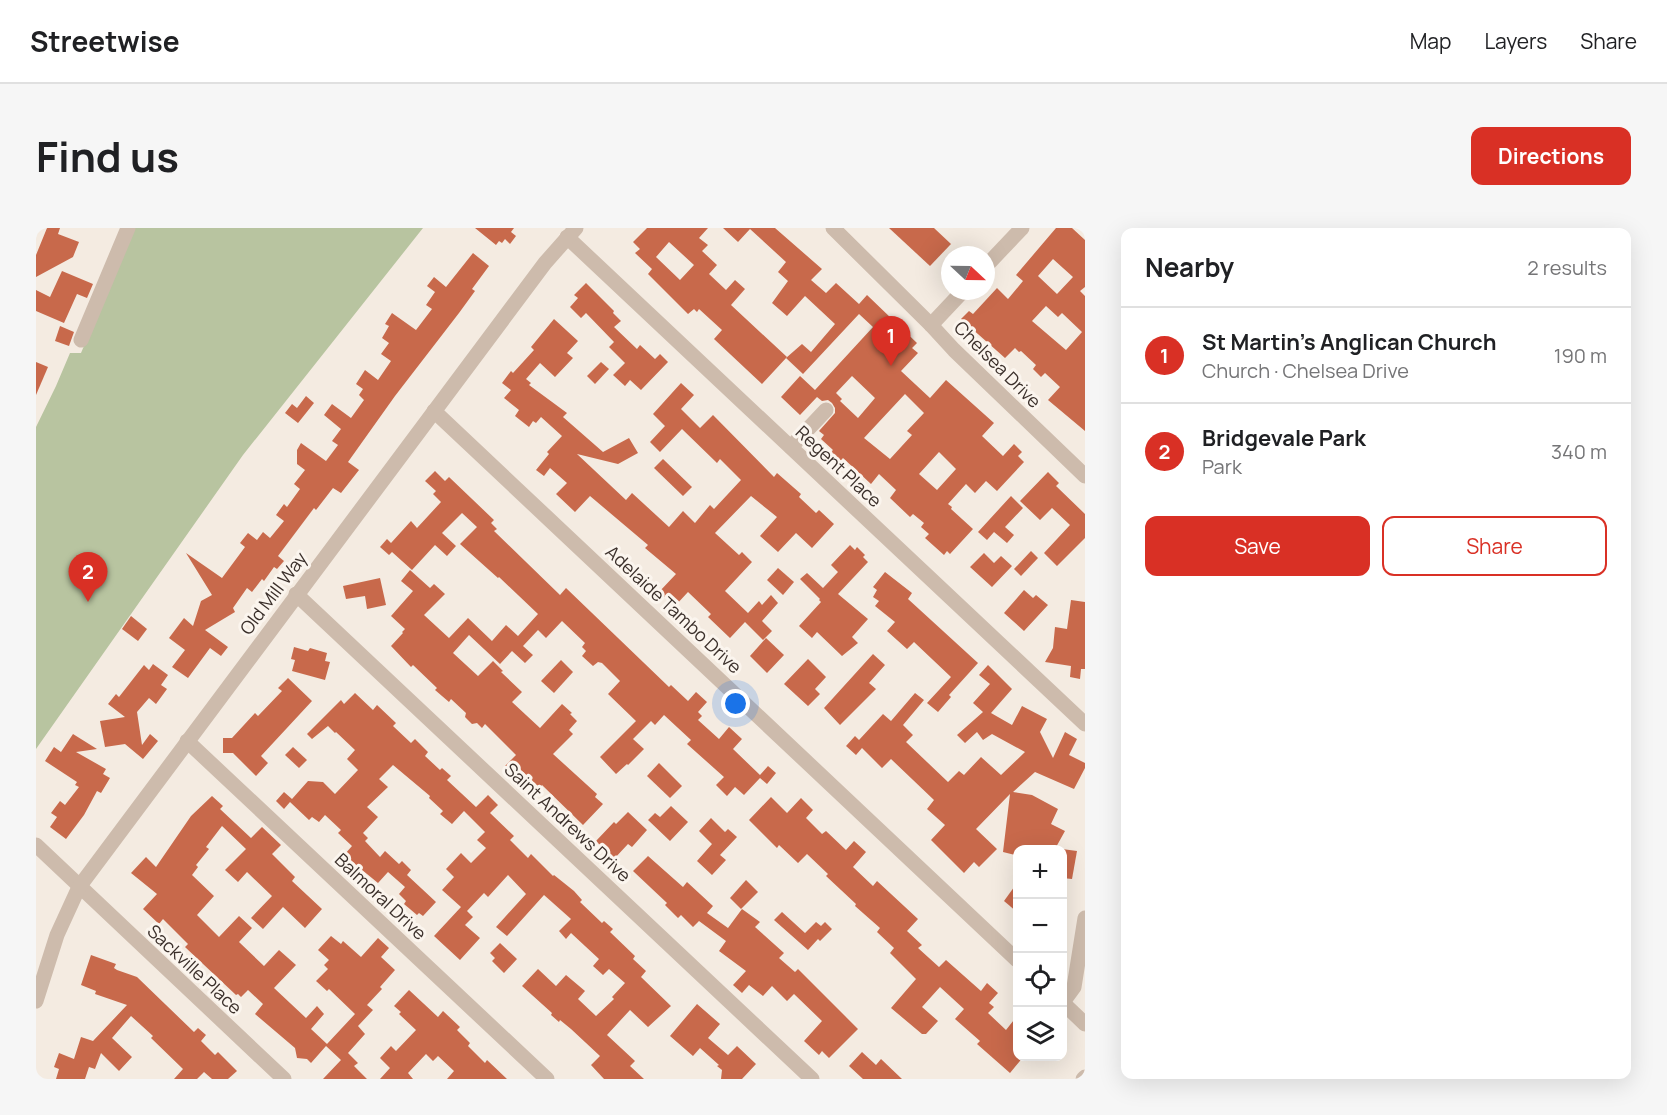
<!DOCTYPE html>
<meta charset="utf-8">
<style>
body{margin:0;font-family:Manrope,sans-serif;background:#f6f6f6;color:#202124}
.controls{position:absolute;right:18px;bottom:18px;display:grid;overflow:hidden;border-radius:12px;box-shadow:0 6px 24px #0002}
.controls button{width:54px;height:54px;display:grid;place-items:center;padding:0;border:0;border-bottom:2px solid #e0e0e0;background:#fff;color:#202124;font:30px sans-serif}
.compass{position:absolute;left:905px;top:18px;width:54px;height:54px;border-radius:50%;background:#fff;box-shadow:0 6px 24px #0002;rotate:112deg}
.you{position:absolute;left:700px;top:476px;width:21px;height:21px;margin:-15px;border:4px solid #fff;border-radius:50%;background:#1a73e8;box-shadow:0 0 0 9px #1a73e833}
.badge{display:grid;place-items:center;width:39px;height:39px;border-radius:50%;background:#d93025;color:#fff;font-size:20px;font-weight:700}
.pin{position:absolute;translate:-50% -50px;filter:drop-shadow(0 2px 3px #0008)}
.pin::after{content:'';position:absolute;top:32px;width:21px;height:18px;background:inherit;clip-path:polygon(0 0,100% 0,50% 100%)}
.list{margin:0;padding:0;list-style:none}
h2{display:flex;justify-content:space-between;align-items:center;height:78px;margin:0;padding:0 24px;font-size:26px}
h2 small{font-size:20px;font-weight:400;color:#757577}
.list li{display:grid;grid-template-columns:39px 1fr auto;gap:18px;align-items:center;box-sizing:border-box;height:96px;padding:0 24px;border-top:2px solid #e0e0e0}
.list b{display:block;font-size:22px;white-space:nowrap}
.list p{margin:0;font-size:20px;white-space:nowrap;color:#757577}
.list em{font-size:20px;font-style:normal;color:#757577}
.actions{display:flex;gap:12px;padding:18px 24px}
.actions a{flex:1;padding:14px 0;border:2px solid #d93025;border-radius:12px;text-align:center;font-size:21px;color:#d93025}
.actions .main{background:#d93025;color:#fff}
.icon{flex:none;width:33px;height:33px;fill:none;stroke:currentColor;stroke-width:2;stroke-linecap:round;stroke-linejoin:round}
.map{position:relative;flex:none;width:1049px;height:851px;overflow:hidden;border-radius:12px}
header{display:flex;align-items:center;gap:36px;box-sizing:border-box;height:84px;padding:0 30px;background:#fff;border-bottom:2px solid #e0e0e0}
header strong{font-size:28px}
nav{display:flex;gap:33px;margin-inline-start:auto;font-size:21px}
.intro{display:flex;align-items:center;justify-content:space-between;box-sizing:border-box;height:144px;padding:0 36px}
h1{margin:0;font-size:42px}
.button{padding:15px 27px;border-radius:12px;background:#d93025;color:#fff;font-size:21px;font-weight:700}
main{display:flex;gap:36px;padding:0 36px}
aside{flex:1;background:#fff;border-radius:12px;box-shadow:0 6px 24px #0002}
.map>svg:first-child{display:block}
.green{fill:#b8c4a0}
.building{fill:#c8694b;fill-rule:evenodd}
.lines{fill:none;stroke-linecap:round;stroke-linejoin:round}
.minor{stroke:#cdbbac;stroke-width:15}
.labels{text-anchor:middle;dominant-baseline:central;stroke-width:6;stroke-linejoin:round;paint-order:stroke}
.street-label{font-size:18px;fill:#3b302b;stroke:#fbf5ee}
</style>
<header>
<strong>Streetwise</strong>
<nav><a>Map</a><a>Layers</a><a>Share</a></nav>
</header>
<div class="intro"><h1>Find us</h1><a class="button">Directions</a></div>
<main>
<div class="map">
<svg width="1049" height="851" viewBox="0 0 1049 851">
<rect width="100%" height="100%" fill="#f4ebe1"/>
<polygon class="green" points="98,0 387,0 207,227 0,521 0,199 20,158 34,125 45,125"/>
<g class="building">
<polygon points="11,0 24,0 22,6 43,14 37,29 0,49 0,27"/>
<polygon points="439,0 478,0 475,4 480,8 474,16 469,11 466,15 463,13 460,17"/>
<path d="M611,0H672L663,10L672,17L666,23L681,37L673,46L690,62L699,52L709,61L695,77L751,129L726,156L678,111L686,102L663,81L661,84L658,81L652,86L612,46L616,41L599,25L604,21L597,14ZM633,14L658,37L644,52L620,29Z"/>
<path d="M687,0H739L786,41L775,52L790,65L800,55L823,76L831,67L881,115L876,120L882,125L865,143L894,170L910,152L958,195L946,208L967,228L978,216L986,224L982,228L988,234L961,263L950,253L939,265L930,256L912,276L916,279L915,281L937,301L914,326L911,323L908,327L889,310L893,306L885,299L888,295L877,286L874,289L854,270L860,262L843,246L835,256L807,230L797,241L787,232L797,222L785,211L788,207L783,203L799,185V180L796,175L792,172L786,173L781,169L764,187L745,169L764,148L779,162L837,99L823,86L767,146L750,130L766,116L775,124L799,96L769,68L751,88L736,75L752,53L742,44L750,34L714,1L702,14ZM816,148L839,170L822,190L804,173L806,171L800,165ZM869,166L888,185L871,203L876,207L854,231L828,210ZM903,224L920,241L901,262L883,246Z"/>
<polygon points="853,0 898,0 915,16 894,38"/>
<path d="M1020,0H1036L1049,12V59L1044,63L1049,68V203L1012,172L1024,159L1009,145L1005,149L997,141L1000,137L985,123L983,124L979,120L969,130L925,91L933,83L937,86L961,60L972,71L987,53L980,47ZM1017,31L1037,49L1021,66L1002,48ZM1010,78L1022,89L1026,85L1046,104L1030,122L996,93Z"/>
<polygon points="437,25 453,38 436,61 439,63 423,85 359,168 312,234 323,242 305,265 297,260 280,282 278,280 242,328 248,333 241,341 238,339 228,353 226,351 216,364 211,360 197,380 199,384 169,402 192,419 185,428 174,420 152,450 136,439 149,422 133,410 148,390 157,398 165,373 176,367 150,325 186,350 209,319 204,315 212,305 221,312 227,304 234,310 248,293 240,287 248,276 251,279 264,261 258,256 269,242 261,236 261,222 265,215 290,233 302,217 296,213 305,201 288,187 296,176 315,190 328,172 323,167 327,161 320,156 329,142 342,152 355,133 345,126 353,115 346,110 353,98 349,96 356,85 380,102 396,81 390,77 399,64 391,58 398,49 410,59"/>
<polygon points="26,43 57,56 51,70 41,66 28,95 0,83 0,62 14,69"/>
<polygon points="550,55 578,83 577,85 585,93 578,99 601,121 604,117 619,131 624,126 632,134 605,162 594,152 589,158 577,147 589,135 573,119 578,114 550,85 545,90 534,79 542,70 538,67"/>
<polygon points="518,91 542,113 531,125 537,130 519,149 504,135 490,151 495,155 493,157 531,185 527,189 567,224 593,210 602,225 582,236 541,226 590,272 596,265 633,299 647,283 659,295 674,277 678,281 705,252 684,231 681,235 646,201 624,224 614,214 629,198 617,186 645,155 658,167 645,181 664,200 677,187 738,249 741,245 765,266 763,269 780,285 783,282 798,296 776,320 760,305 742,324 724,308 741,289 715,268 679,305 703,327 706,324 716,334 689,363 712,385 723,373 726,377 735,367 742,375 726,393 736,403 727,412 709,394 694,410 672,389 675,386 652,364 639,378 623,364 640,346 609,320 612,317 554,268 539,284 520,266 531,255 514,240 508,248 500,242 513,226 511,224 526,208 505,189 500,195 497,193 493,199 479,188 483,182 468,170 475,162 466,155 475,143 477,145 498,122 495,119"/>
<polygon points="24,98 38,104 33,118 19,113"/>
<polygon points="0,134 12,139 0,167"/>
<polygon points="565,134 573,141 559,156 551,148"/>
<polygon points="270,168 278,175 262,195 249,185 256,176 261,180"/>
<polygon points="627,231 656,259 647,268 618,240"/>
<polygon points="399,243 409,253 413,249 458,292 455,295 461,301 458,303 524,367 530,360 633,459 635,457 652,473 660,464 671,474 662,484 666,488 662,492 683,511 693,499 706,511 697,521 724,547 732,538 740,545 731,556 724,550 708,567 699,559 691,568 680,557 688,549 651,516 655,512 628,487 619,497 615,493 597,511 608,521 592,537 591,536 580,546 564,529 600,493 572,466 584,453 566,435 562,434 557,438 546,428 550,423 546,419 549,415 526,393 510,410 502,402 487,418 497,427 489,435 476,423 464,436 433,407 417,425 442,448 457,433 467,443 465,444 486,464 476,474 504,500 526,476 536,485 534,486 541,493 533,502 537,506 517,526 561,566 559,569 567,576 547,597 506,557 504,560 484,541 478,547 469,538 480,527 449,496 446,500 441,495 436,496 429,489 430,485 415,471 413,474 399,462 401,460 377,437 375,439 355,418 367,405 366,404 369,401 355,388 377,363 365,353 374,342 394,360 398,356 409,366 388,387 413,410 432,390 456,413 470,397 482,408 502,386 463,349 462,350 424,316 441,299 426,285 406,305 420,318 411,328 399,317 376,342 356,324 353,327 344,319 351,311 355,315 375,293 381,300 405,274 397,266 400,263 389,253"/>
<polygon points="1012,244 1023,255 1020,258 1049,286 1049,310 1021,338 1008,325 1034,297 1016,280 1004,292 984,273"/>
<polygon points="975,268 987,280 969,299 978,307 971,315 958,304 951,312 942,304"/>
<polygon points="814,317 819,322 821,319 829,327 827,329 832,334 802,366 832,391 816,409 822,415 806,428 781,404 776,410 763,398 785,374 783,372 784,371 764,351 771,345 787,360 802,344 795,337"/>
<polygon points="995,323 1002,330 985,348 978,341"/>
<polygon points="948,325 958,335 965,328 976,338 956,359 934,339"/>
<polygon points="742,340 758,354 747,367 731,352"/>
<polygon points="849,344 876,365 872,371 942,435 913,467 915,469 902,484 891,475 915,449 878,414 871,421 851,403 859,394 839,378 843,373 837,369 841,362 837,359"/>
<polygon points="344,350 350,377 331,381 329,368 310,371 307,358"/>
<polygon points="988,362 997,370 1000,367 1012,377 988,403 968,385"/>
<polygon points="1035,372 1049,374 1049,441 1045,441 1044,451 1034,449 1035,438 1009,434 1017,420 1019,399 1031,401"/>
<polygon points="95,388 111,401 102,413 86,401"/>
<polygon points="730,410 748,427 731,445 714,428"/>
<polygon points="258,419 272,423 274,420 291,425 289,433 294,434 289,452 256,443 259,432 255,431"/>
<polygon points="837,426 849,437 833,455 840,461 804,497 788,480"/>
<polygon points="772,431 790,449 779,461 784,466 772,478 748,456"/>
<polygon points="525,432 537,444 518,465 505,453"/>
<polygon points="117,436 132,447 125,457 131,461 120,476 113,470 101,484 106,517 114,506 122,513 107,531 89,516 69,519 64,493 89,489 72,476 80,466 83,469 108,437 113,442"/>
<polygon points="952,437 976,461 955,485 976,497 986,478 1011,491 1004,504 1017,530 1029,504 1041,511 1033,527 1049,535 1049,540 1038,561 999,544 977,564 996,567 1022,581 1015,596 1029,603 1019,621 980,621 979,627 967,624 974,566 940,601 961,621 943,639 938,634 928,645 895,612 909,597 891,581 898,572 855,531 846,540 826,520 820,527 810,518 819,508 823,512 847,486 855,493 879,465 888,472 867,497 877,507 870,514 912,554 923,543 928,547 945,529 965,547 989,524 956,506 947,512 941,504 929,515 921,507 947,484 937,475 954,456 943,447"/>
<polygon points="252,450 276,473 225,528 232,535 220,548 197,525 187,525 187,510 196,510 219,485 222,488 246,463 242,460"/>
<polygon points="319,465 337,482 341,477 360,495 357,498 375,515 379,511 392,524 389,528 404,542 406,540 415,548 411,552 440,579 452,567 462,577 454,585 478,608 474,612 492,630 495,626 517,648 518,647 538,663 546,672 544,674 566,695 568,693 577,701 574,704 599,728 597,731 610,743 605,749 635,778 612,799 594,782 571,807 599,833 594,838 608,851 568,851 555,837 564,828 535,801 524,792 523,794 515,787 516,785 486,758 502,741 520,758 530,747 549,763 542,771 560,788 578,771 576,769 589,755 573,741 567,747 557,738 563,731 535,705 530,711 523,703 535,691 508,667 471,708 460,699 490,666 472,647 452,669 448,665 431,683 437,689 429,697 444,710 424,732 398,708 425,679 406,662 418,649 410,641 425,625 435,635 450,620 441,612 449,604 428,583 416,596 404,586 407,583 393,570 394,568 357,537 343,551 352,559 331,579 342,589 327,605 332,610 329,613 344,629 349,623 363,636 366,633 375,642 371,647 400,674 387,688 383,685 381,687 368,676 370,673 363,666 369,659 352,644 342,655 320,637 309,626 316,618 302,605 305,602 289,587 283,594 276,589 273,592 254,574 248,581 240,573 248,564 256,571 272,553 287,554 299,566 322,542 311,531 319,522 300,504 299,505 292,498 276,511 271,506 305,472 308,476"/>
<polygon points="37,506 61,521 40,524 70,541 67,546 74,550 65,565 61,563 48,587 30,611 14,599 21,589 15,585 24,573 29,577 43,559 39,557 41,554 9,533 18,519 25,524"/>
<polygon points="257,519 271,532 263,540 249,527"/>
<polygon points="623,535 646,558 634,570 611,548"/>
<polygon points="176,568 187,578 184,581 215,610 226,599 245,617 236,626 259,649 256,653 286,681 269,700 247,679 227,701 215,690 236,668 211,644 202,654 189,642 210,621 186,598 170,619 173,621 160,637 162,639 156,647 178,668 161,687 183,709 203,688 216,700 203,714 228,738 243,722 260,737 238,760 270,790 281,778 288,786 275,801 291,816 319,786 293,761 291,763 280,753 292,741 288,737 293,732 282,722 295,708 305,716 307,713 325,729 342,710 353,720 345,729 359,742 344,759 346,761 331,777 337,782 322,798 329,806 312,825 322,835 318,838 331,851 287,851 305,832 290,818 275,835 271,831 261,830 259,820 219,786 227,776 212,762 205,769 202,766 200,767 149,719 152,716 127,691 123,696 107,681 121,666 95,645 110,629 120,639 155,588"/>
<polygon points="735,569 751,585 765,570 777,582 770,590 786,606 790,603 810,622 818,613 830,624 817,639 837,658 841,653 882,691 871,703 886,717 882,720 903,739 910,732 945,763 951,755 962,765 953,775 958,779 952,785 970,802 981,788 981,828 988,828 974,845 941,816 944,813 919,791 928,781 904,759 886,779 902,793 890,806 886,806 855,780 880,751 854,725 858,720 841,704 844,700 819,678 820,676 790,648 792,646 771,626 762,635 743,617 741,620 713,592"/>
<polygon points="635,578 652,594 634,613 612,592 619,585 624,589"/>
<polygon points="592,584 611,602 596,619 592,616 578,631 560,613 578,594 580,596"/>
<polygon points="675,590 689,604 692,601 701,609 684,627 690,632 676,647 661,633 676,616 663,603"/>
<polygon points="1026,621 1041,623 1036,651 1026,650"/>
<polygon points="612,628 647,659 651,654 677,678 671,685 692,700 706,681 724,694 719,699 748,725 743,730 759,744 762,741 822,801 793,830 786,823 783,827 768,813 786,793 758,766 751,773 736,758 727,768 713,757 706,765 697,757 710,743 683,723 690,713 663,693 657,699 645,687 642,690 629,677 631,675 597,643"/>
<polygon points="710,652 722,664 705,681 694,670"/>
<polygon points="981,655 981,684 968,673"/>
<polygon points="746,684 769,705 780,694 785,698 789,694 796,701 784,713 782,711 772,722 738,692"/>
<polygon points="464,715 481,731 468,745 456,733 459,730 454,725"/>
<polygon points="55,727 80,736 78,740 81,742 101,749 158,804 162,800 170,807 165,813 179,827 182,824 201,843 192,851 176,851 168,844 161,851 138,851 147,841 115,810 117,808 95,788 76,810 96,829 83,843 65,825 59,841 53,839 49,851 20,851 23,841 18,839 23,825 38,831 45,809 57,813 91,777 59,766 60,763 45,757"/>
<polygon points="373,762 402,789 407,783 424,799 421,802 434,815 432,818 449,835 451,832 471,851 411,851 418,843 402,828 397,833 390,826 372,845 377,851 344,851 354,840 344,830 355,818 360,823 380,802 363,786 365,784 358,778"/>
<polygon points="661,776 684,796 672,810 692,827 701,818 720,836 706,851 685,851 686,842 681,838 683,837 664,820 657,828 634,808"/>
<polygon points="826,824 840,837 845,831 866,851 827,851 813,838"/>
</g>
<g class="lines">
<g class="minor">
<polyline points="797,0 895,97 918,122 1049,248"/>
<polyline points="531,9 1049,496"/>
<polyline points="950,38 986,0"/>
<polyline points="895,97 927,63"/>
<polyline points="45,112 92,0"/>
<polyline points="398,183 981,732"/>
<polyline points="755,219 790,182"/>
<polyline points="260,366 776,851"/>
<polyline points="151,513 511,851"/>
<polyline points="0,617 248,851"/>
<polyline points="0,773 21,707 43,659 509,35 540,0"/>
<polyline points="1026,774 1049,796"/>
<polyline points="1027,774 1038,759 1049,690"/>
<polyline points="1047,851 1049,849"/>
</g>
</g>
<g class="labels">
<g class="street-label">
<text transform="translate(962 136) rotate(45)">Chelsea Drive</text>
<text transform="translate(803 238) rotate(43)">Regent Place</text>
<text transform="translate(237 365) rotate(-53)">Old Mill Way</text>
<text transform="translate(638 381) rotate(43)">Adelaide Tambo Drive</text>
<text transform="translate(532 594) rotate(43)">Saint Andrews Drive</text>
<text transform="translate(345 668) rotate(43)">Balmoral Drive</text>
<text transform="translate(159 741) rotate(43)">Sackville Place</text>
</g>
</g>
</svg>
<div class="controls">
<button>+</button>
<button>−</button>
<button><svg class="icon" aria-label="locate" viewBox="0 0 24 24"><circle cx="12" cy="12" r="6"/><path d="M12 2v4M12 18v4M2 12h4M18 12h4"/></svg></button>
<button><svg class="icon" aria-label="layers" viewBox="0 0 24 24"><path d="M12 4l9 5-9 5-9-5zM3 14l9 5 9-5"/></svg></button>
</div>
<svg class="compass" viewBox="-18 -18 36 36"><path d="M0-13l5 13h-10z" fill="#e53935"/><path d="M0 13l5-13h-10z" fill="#757577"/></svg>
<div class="you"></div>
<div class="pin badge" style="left:855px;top:138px">1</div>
<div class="pin badge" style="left:52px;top:374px">2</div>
</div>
<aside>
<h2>Nearby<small>2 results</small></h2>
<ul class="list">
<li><span class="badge">1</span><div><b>St Martin's Anglican Church</b><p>Church · Chelsea Drive</p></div><em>190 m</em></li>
<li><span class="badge">2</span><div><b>Bridgevale Park</b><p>Park</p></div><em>340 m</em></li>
</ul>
<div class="actions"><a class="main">Save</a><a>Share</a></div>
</aside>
</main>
